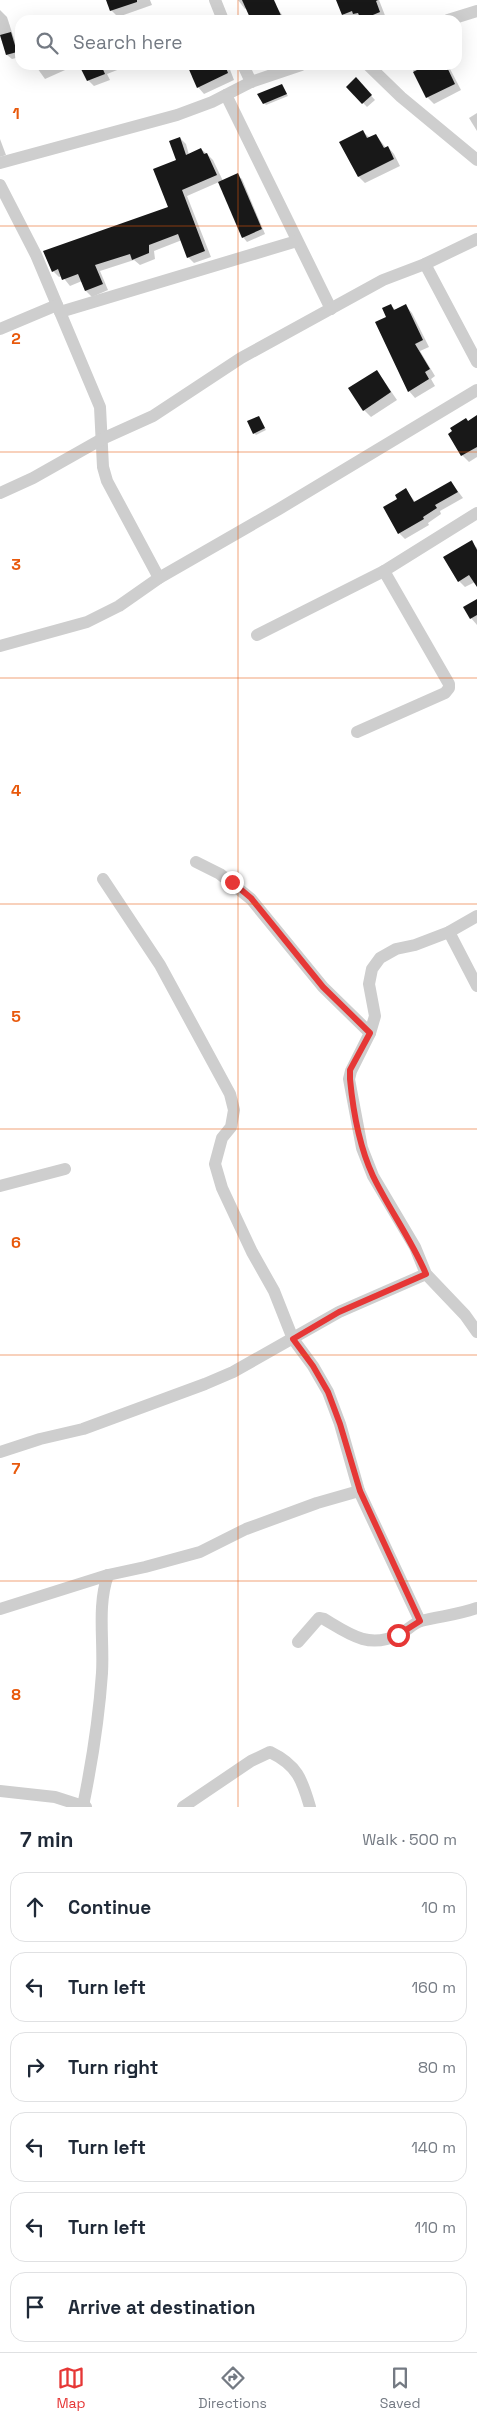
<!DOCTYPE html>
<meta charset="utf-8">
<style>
body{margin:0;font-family:"Space Grotesk",sans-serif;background:#f6f6f7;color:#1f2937}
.stop{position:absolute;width:15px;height:15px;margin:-11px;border:4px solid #e63736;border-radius:50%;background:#fff}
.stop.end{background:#e63736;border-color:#fff;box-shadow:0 1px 5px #0008}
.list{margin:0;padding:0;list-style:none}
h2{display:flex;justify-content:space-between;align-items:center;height:65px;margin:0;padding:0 20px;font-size:21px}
h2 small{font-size:16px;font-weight:400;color:#747a83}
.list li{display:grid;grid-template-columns:32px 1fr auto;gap:15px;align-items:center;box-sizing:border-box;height:70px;margin:0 10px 10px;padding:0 10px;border:1px solid #e0e1e3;border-radius:15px}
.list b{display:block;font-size:19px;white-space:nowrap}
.list em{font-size:16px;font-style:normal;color:#747a83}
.icon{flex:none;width:28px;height:28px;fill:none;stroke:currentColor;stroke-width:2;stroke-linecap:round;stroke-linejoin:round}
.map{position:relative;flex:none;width:477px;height:1807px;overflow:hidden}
.search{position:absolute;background:#fff;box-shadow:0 5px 20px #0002;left:15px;right:15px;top:15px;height:55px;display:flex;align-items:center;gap:12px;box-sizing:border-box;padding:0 18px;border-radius:15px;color:#747a83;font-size:19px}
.sheet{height:545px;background:#fff}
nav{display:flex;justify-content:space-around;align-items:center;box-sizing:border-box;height:70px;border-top:1px solid #e0e1e3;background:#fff;font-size:14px;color:#747a83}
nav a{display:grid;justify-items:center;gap:2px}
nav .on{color:#e63736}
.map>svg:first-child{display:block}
.shadow{fill:#0003}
.building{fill:#181818}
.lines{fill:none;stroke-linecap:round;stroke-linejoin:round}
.street{stroke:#cecece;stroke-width:12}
.route{stroke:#e63736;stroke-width:6}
.grid{fill:none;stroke:#e8590c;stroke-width:1;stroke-opacity:0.55}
.grid-label{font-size:16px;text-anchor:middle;font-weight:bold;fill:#e8590c;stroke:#fff;stroke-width:5;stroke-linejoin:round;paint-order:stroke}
</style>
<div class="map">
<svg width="477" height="1807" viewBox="0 0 477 1807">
<rect width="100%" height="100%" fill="#fff"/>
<g class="shadow">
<polygon points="107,0 150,0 152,5 118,17 111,10"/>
<polygon points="238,0 271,0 286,20 252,20 247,8 245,9"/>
<polygon points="337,0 379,0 386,18 361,20 358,17 349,20 343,14"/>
<polygon points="0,10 7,17 20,57 12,59 7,55 0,36"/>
<polygon points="35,65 73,65 74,66 45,79"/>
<polygon points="81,65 130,65 107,74 110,80 94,86 88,80"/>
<polygon points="188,65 231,65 229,67 234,80 204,94 198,87"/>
<polygon points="424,65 448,65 461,90 434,104 427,97 413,70"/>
<polygon points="356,79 375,100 367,107 348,87"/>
<polygon points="282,85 288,96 266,105 264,103"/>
<polygon points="477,113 477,131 469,118"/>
<polygon points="362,131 370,138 376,135 386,148 388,147 394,154 400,166 365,183 359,177"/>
<polygon points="180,138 186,144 189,155 201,149 207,154 213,160 223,181 237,175 242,179 265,234 247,242 243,237 219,182 187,196 211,257 194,263 188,257 182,240 154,251 155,259 140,265 134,260 100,271 108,290 92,297 86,291 82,281 70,286 62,276 59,277 53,271 170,208"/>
<polygon points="0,139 6,155 0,157"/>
<polygon points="391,306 396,310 406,306 412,313 429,347 420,351 435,376 431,379 435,386 415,398 409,391 387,317"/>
<polygon points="377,371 397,400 371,417 364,410"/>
<polygon points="259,417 266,430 256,435 254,433"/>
<polygon points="477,418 477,457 469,462 462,455 468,422"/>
<polygon points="451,482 463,498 440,511 441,514 428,523 429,525 405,539 399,533 399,499 406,490 416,503"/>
<polygon points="471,542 477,548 477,585 475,582 465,587 459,581"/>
<polygon points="477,601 477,625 471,618"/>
</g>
<g class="building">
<polygon points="106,0 137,0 137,2 110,11"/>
<polygon points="242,0 274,0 283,20 251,20"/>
<polygon points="336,0 378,0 376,1 380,12 361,20 358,13 353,14 352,11 342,15"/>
<polygon points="11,32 17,52 6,55 0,35"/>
<polygon points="79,65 101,65 105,74 87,81"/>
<polygon points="187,65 225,65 228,73 197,88"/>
<polygon points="427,65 446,65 455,84 426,98 413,72"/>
<polygon points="356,77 372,95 362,104 346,87"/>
<polygon points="282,84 287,94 263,104 257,94"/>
<polygon points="363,130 367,138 376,134 384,148 388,146 394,159 358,177 339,142"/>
<polygon points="180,137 186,155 201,148 204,154 207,153 217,175 182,190 205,251 187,258 178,234 149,245 149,253 132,260 130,254 95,265 103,284 85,291 78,274 62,280 58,269 52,272 43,251 168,207 153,169 176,160 169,141"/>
<polygon points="238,173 262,229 242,238 218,182"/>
<polygon points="391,304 394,310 406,304 423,340 415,344 430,369 425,372 429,379 408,392 375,322 386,317 382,308"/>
<polygon points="377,370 391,392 363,411 348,388"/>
<polygon points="477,415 477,447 461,456 448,434 452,431 450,428 466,418 468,421"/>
<polygon points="259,416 265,428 253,434 247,421"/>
<polygon points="451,481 458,492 435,505 437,508 423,517 424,519 398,534 383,507 397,499 395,495 406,488 414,502"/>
<polygon points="472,540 477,550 477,587 469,575 458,582 443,557"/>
<polygon points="477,599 477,615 470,619 463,607"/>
</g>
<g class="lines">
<g class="street">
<polyline points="215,0 223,20"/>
<polyline points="448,20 477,11"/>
<polyline points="243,65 251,82"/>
<polyline points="368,65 401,97 477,160"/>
<polyline points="226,95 331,309"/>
<polyline points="0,163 177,115 212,102 251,82 301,65"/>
<polyline points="0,185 36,255 100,407 103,467 107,481 159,578"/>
<polyline points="425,264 477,362"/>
<polyline points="60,312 297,241"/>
<polyline points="0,329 57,305"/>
<polyline points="0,493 33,478 102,439 153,416 241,358 383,280 425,264 477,239"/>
<polyline points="257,635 384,571 477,513"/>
<polyline points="0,646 87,622 119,606 159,578 279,509 477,390"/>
<polyline points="357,732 445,693 449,688 449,684 384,571"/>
<polyline points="196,862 220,874 251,899 323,987 370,1033 351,1071 349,1079 362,1148 373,1176 415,1247 426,1274 465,1315 477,1332"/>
<polyline points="103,879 160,965 230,1094 234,1110 231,1127 222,1138 215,1164 222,1188 252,1252 274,1291 293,1339 313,1366 328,1392 340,1424 359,1491 420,1621"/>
<polyline points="449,932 477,986"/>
<polyline points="370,1033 375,1016 369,984 372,969 380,958 396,949 415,945 449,932 477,916"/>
<polyline points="0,1186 65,1169"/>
<polyline points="0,1452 40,1439 83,1429 205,1384 233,1372 339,1312 426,1274"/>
<polyline points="0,1609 108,1575 145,1567 200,1552 246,1529 317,1503 359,1491"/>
<path d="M298,1642L319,1618L324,1619C349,1634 368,1649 398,1635C406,1632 413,1623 421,1621C440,1616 458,1615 477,1608"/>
<polyline points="0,1791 55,1797 86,1807"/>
<path d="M83,1806C92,1762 99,1718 102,1673C104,1640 97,1606 108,1575"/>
<path d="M183,1807L251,1761L270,1752C297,1765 302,1779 310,1807"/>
</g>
</g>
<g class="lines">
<path class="route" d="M232,882L251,898L323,987L370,1033L350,1070V1079C353,1111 359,1146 373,1176C389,1209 411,1239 426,1274L339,1312L293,1339L313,1366L328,1392L340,1424L360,1491L420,1621L398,1635"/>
</g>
<path class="grid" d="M238,0V20M238,65V1807M0,226H477M0,452H477M0,678H477M0,904H477M0,1129H477M0,1355H477M0,1581H477"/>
<g class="grid-label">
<text x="16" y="119">1</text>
<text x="16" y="344">2</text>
<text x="16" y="570">3</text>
<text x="16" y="796">4</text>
<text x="16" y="1022">5</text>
<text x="16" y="1248">6</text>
<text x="16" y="1474">7</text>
<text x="16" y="1700">8</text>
</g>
</svg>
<div class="stop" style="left:398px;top:1635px"></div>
<div class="stop end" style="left:232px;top:882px"></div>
<div class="search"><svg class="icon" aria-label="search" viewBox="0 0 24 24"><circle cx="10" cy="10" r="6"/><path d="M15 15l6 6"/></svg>Search here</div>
</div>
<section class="sheet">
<h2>7 min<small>Walk · 500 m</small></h2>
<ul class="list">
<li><svg class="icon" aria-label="ahead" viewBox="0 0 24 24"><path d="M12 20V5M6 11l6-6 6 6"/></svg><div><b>Continue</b></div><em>10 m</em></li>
<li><svg class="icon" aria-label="left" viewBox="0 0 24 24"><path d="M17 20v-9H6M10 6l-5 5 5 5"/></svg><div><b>Turn left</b></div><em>160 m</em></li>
<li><svg class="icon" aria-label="right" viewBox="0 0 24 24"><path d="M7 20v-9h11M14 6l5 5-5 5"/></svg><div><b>Turn right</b></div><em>80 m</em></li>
<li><svg class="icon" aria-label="left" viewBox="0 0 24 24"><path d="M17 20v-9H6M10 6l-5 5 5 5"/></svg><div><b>Turn left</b></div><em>140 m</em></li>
<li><svg class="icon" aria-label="left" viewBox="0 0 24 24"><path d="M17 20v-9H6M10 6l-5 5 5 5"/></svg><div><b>Turn left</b></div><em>110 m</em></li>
<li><svg class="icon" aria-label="arrive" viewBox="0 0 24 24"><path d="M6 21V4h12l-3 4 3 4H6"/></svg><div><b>Arrive at destination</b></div></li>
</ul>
</section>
<nav>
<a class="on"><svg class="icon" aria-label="map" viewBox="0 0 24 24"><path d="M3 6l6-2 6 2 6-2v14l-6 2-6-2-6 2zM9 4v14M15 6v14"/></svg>Map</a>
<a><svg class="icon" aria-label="directions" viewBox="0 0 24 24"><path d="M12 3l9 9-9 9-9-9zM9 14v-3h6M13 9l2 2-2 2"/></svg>Directions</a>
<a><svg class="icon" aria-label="saved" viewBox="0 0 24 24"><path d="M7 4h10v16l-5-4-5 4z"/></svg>Saved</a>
</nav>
